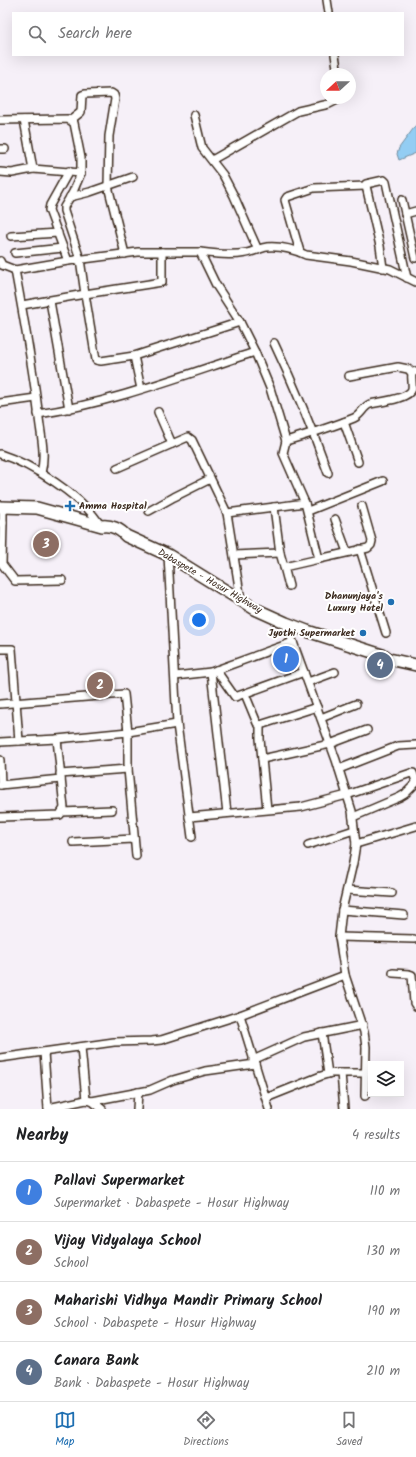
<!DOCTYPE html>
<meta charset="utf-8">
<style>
body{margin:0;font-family:Kalam,sans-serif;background:#f6f6f6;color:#202124}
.controls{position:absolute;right:12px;bottom:12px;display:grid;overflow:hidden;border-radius:0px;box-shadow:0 4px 16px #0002}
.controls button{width:36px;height:36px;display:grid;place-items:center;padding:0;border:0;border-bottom:1px solid #e0e0e0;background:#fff;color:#202124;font:20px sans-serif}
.compass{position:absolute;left:320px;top:68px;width:36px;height:36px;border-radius:50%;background:#fff;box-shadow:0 4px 16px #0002;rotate:249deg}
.you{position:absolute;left:199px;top:620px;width:14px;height:14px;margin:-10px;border:3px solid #fff;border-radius:50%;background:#1a73e8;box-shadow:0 0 0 6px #1a73e833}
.badge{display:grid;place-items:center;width:26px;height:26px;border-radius:50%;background:#1f6fb2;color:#fff;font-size:13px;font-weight:700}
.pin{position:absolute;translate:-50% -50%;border:2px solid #fff;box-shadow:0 1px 4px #0006}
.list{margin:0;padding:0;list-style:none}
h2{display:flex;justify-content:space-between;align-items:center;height:52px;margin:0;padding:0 16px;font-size:17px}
h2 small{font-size:13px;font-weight:400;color:#757577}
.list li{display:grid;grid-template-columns:26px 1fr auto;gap:12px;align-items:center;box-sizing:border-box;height:60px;padding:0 16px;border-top:1px solid #e0e0e0}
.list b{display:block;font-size:15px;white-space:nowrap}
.list p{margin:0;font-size:13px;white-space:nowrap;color:#757577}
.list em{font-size:13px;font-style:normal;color:#757577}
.icon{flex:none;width:22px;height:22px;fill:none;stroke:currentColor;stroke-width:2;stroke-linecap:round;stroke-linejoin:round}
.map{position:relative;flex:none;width:416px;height:1109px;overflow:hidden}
.search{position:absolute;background:#fff;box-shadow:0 4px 16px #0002;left:12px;right:12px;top:12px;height:44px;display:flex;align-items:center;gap:10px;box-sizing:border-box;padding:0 14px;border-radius:0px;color:#757577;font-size:15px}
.sheet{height:292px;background:#fff}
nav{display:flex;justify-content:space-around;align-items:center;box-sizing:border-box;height:56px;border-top:1px solid #e0e0e0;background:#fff;font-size:11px;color:#757577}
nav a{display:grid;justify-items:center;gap:2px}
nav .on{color:#1f6fb2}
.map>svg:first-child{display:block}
.water{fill:#93cdf3;stroke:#708c9e}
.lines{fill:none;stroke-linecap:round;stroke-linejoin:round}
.minor-casing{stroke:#3b2a1e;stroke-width:10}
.trunk-casing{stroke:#3b2a1e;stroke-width:14}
.minor{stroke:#fff;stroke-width:7}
.trunk{stroke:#fff;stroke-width:11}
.poi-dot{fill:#1f6fb2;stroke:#fff;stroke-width:1.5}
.labels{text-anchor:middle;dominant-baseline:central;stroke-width:4;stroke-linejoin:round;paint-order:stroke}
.poi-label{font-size:10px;font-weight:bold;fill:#3b2a1e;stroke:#fff;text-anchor:end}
.street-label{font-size:10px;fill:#3b2a1e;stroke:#fff}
</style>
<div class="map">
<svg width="416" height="1109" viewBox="0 0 416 1109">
<rect width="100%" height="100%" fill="#f6f0f8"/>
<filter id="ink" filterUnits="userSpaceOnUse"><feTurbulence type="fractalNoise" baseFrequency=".025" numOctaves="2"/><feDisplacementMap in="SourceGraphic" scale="8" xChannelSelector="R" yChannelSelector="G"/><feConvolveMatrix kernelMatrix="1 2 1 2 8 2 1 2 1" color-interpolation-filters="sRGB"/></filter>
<g filter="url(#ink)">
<polygon class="water" points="416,125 416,153 399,160 397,154 399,148"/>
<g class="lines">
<defs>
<g id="minor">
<polyline points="327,0 329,13"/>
<polyline points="335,55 338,74"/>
<polyline points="194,115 202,148 223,175 234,196 258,250"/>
<polyline points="0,120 68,119 74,123 81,158 81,173 73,192 64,207 64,211 80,259 85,294 22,305"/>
<polyline points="24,120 33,169 81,173"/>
<polyline points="71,120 81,112 82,95 85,94 111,93 114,95 115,99 109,136 108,186 125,254"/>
<polyline points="0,149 5,149"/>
<polyline points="212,160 298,111 329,104 341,98"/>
<polyline points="0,172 12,173 33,169"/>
<polyline points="70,197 90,192 133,177"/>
<polyline points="402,200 415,258"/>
<polyline points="405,214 416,211"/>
<polyline points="11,236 58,233"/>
<polyline points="162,252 162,282 85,294 96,360 101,361 134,356 240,322"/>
<path d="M200,252C215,254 231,256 246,253C253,252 260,248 267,247C280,246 295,250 306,255L351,261L390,269L416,282"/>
<polyline points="300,252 285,200 287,197 314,188 366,186"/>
<polyline points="15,253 63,248"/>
<polyline points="0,261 2,265 15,270"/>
<polyline points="68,261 49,210 50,205 69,171"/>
<polyline points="383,268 380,246 366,186 366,184 384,180 386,182 407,278"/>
<polyline points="50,301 69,409"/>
<path d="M274,343C294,385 312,428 328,473"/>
<polyline points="134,356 141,389"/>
<polyline points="349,376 398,367 408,369 412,373"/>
<polyline points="0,403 36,398"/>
<polyline points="158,412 172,444"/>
<path d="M38,414C112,403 184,375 255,352"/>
<polyline points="344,422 358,462"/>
<path d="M286,441C309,434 332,427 354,418C361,415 363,407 370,404C379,402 409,399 412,389C413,384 411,379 412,373L416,371"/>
<path d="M0,454C31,464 83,496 100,525"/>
<polyline points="117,468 188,437 192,440 227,513"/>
<path d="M41,473C46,455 41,436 39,418C33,368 24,319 15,270L68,261L138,252H200L216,285L240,322L255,352L270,388L286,441L283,453L305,503L227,513L241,600"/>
<polyline points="274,507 280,553 284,567 319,559 305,503"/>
<polyline points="149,511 174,497 210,479"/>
<polyline points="308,511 383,481"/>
<polyline points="335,519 347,552"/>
<polyline points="0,523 3,523 3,507"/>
<polyline points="3,523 2,564 15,581 62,580"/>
<polyline points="360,549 386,633"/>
<polyline points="168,555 177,724 192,837"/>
<polyline points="234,555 280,553"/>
<polyline points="319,559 368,548 371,545 372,541 362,506"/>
<polyline points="284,567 289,586"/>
<polyline points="286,623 336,760 352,811 356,844 353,863 342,910 339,937 345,975 364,1032 366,1047 365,1096"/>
<polyline points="0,649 12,649 19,741"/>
<polyline points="216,670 235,697 304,672"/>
<polyline points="211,672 227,813"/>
<polyline points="175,676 211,672 293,642"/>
<polyline points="308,682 335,672"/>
<polyline points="245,694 257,723 260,725 317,707"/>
<polyline points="0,704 124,694 128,732 57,739 0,742"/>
<polyline points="321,718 356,704"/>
<polyline points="260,725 260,739 267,809"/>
<polyline points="262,759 330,744 367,730"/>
<polyline points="0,760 1,785"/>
<polyline points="128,769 136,856"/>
<polyline points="339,769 398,746 416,745"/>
<polyline points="60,774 128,769 128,732 177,724"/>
<polyline points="0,785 61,779"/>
<polyline points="62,812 112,810"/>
<polyline points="0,817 60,815 64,808 57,739"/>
<polyline points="189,817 301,807 347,795 411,773 413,773 416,781"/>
<polyline points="353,817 400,797 405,794 416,783"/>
<polyline points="73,842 134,839"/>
<polyline points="356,844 416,826"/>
<polyline points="308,845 354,830"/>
<polyline points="347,890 392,893"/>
<polyline points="342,910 404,915"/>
<polyline points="339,937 414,939"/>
<polyline points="393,973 409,974 412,975 414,1003 416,1006"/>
<polyline points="240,1015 269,1109"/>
<polyline points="322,1033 328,1074"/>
<polyline points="81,1047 86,1100"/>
<polyline points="44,1052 48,1109"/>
<polyline points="0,1058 114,1042 152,1041 161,1040 240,1015 345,975"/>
<polyline points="253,1060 304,1037 363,1025"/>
<polyline points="341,1073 344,1109"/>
<polyline points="266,1098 321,1076 331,1073 365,1073"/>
<polyline points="92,1101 150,1090 173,1080 205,1071 255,1064"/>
<polyline points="48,1108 86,1100 92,1101 102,1109"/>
<polyline points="137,1109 138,1092"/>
</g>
<path id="trunk" d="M0,507L37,508L102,526C111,525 120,529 126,536L168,555L255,609L286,623L307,631L385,656L389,659L416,665"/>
</defs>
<use href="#minor" class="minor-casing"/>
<use href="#trunk" class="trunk-casing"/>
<use href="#minor" class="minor"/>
<use href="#trunk" class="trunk"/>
</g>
</g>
<g class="poi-dot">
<path d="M68 500h4v4h4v4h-4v4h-4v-4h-4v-4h4z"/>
<circle cx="391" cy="602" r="4"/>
<circle cx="363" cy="633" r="4"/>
</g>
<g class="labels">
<g class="poi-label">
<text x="79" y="506" text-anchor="start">Amma Hospital</text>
<text x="383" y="596">Dhanunjaya's<tspan x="383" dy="12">Luxury Hotel</tspan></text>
<text x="355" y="633">Jyothi Supermarket</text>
</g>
<g class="street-label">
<text transform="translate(210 581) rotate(30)">Dabaspete - Hosur Highway</text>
</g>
</g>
</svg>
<div class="controls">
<button><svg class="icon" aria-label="layers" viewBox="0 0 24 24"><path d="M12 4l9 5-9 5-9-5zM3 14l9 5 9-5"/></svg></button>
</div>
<svg class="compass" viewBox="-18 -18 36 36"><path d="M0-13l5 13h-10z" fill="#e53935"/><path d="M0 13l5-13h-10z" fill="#757577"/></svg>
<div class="you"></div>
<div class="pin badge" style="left:286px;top:659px;background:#3f7fe0">1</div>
<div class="pin badge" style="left:100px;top:685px;background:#8d6e63">2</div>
<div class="pin badge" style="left:46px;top:544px;background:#8d6e63">3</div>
<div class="pin badge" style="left:380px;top:665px;background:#5c6f8a">4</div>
<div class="search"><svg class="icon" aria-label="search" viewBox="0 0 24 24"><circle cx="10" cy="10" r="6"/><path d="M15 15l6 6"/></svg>Search here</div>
</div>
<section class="sheet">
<h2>Nearby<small>4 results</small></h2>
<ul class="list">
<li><span class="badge" style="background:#3f7fe0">1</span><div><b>Pallavi Supermarket</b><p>Supermarket · Dabaspete - Hosur Highway</p></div><em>110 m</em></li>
<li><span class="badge" style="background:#8d6e63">2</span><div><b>Vijay Vidyalaya School</b><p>School</p></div><em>130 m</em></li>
<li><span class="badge" style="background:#8d6e63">3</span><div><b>Maharishi Vidhya Mandir Primary School</b><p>School · Dabaspete - Hosur Highway</p></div><em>190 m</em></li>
<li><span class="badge" style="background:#5c6f8a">4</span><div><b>Canara Bank</b><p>Bank · Dabaspete - Hosur Highway</p></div><em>210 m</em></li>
</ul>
</section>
<nav>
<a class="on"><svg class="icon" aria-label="map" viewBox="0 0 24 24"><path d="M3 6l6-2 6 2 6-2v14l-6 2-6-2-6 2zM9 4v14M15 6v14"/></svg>Map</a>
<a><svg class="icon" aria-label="directions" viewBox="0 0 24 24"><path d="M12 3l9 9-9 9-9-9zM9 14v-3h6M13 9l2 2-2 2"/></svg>Directions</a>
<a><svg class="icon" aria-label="saved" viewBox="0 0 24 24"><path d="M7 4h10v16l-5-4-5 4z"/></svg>Saved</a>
</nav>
